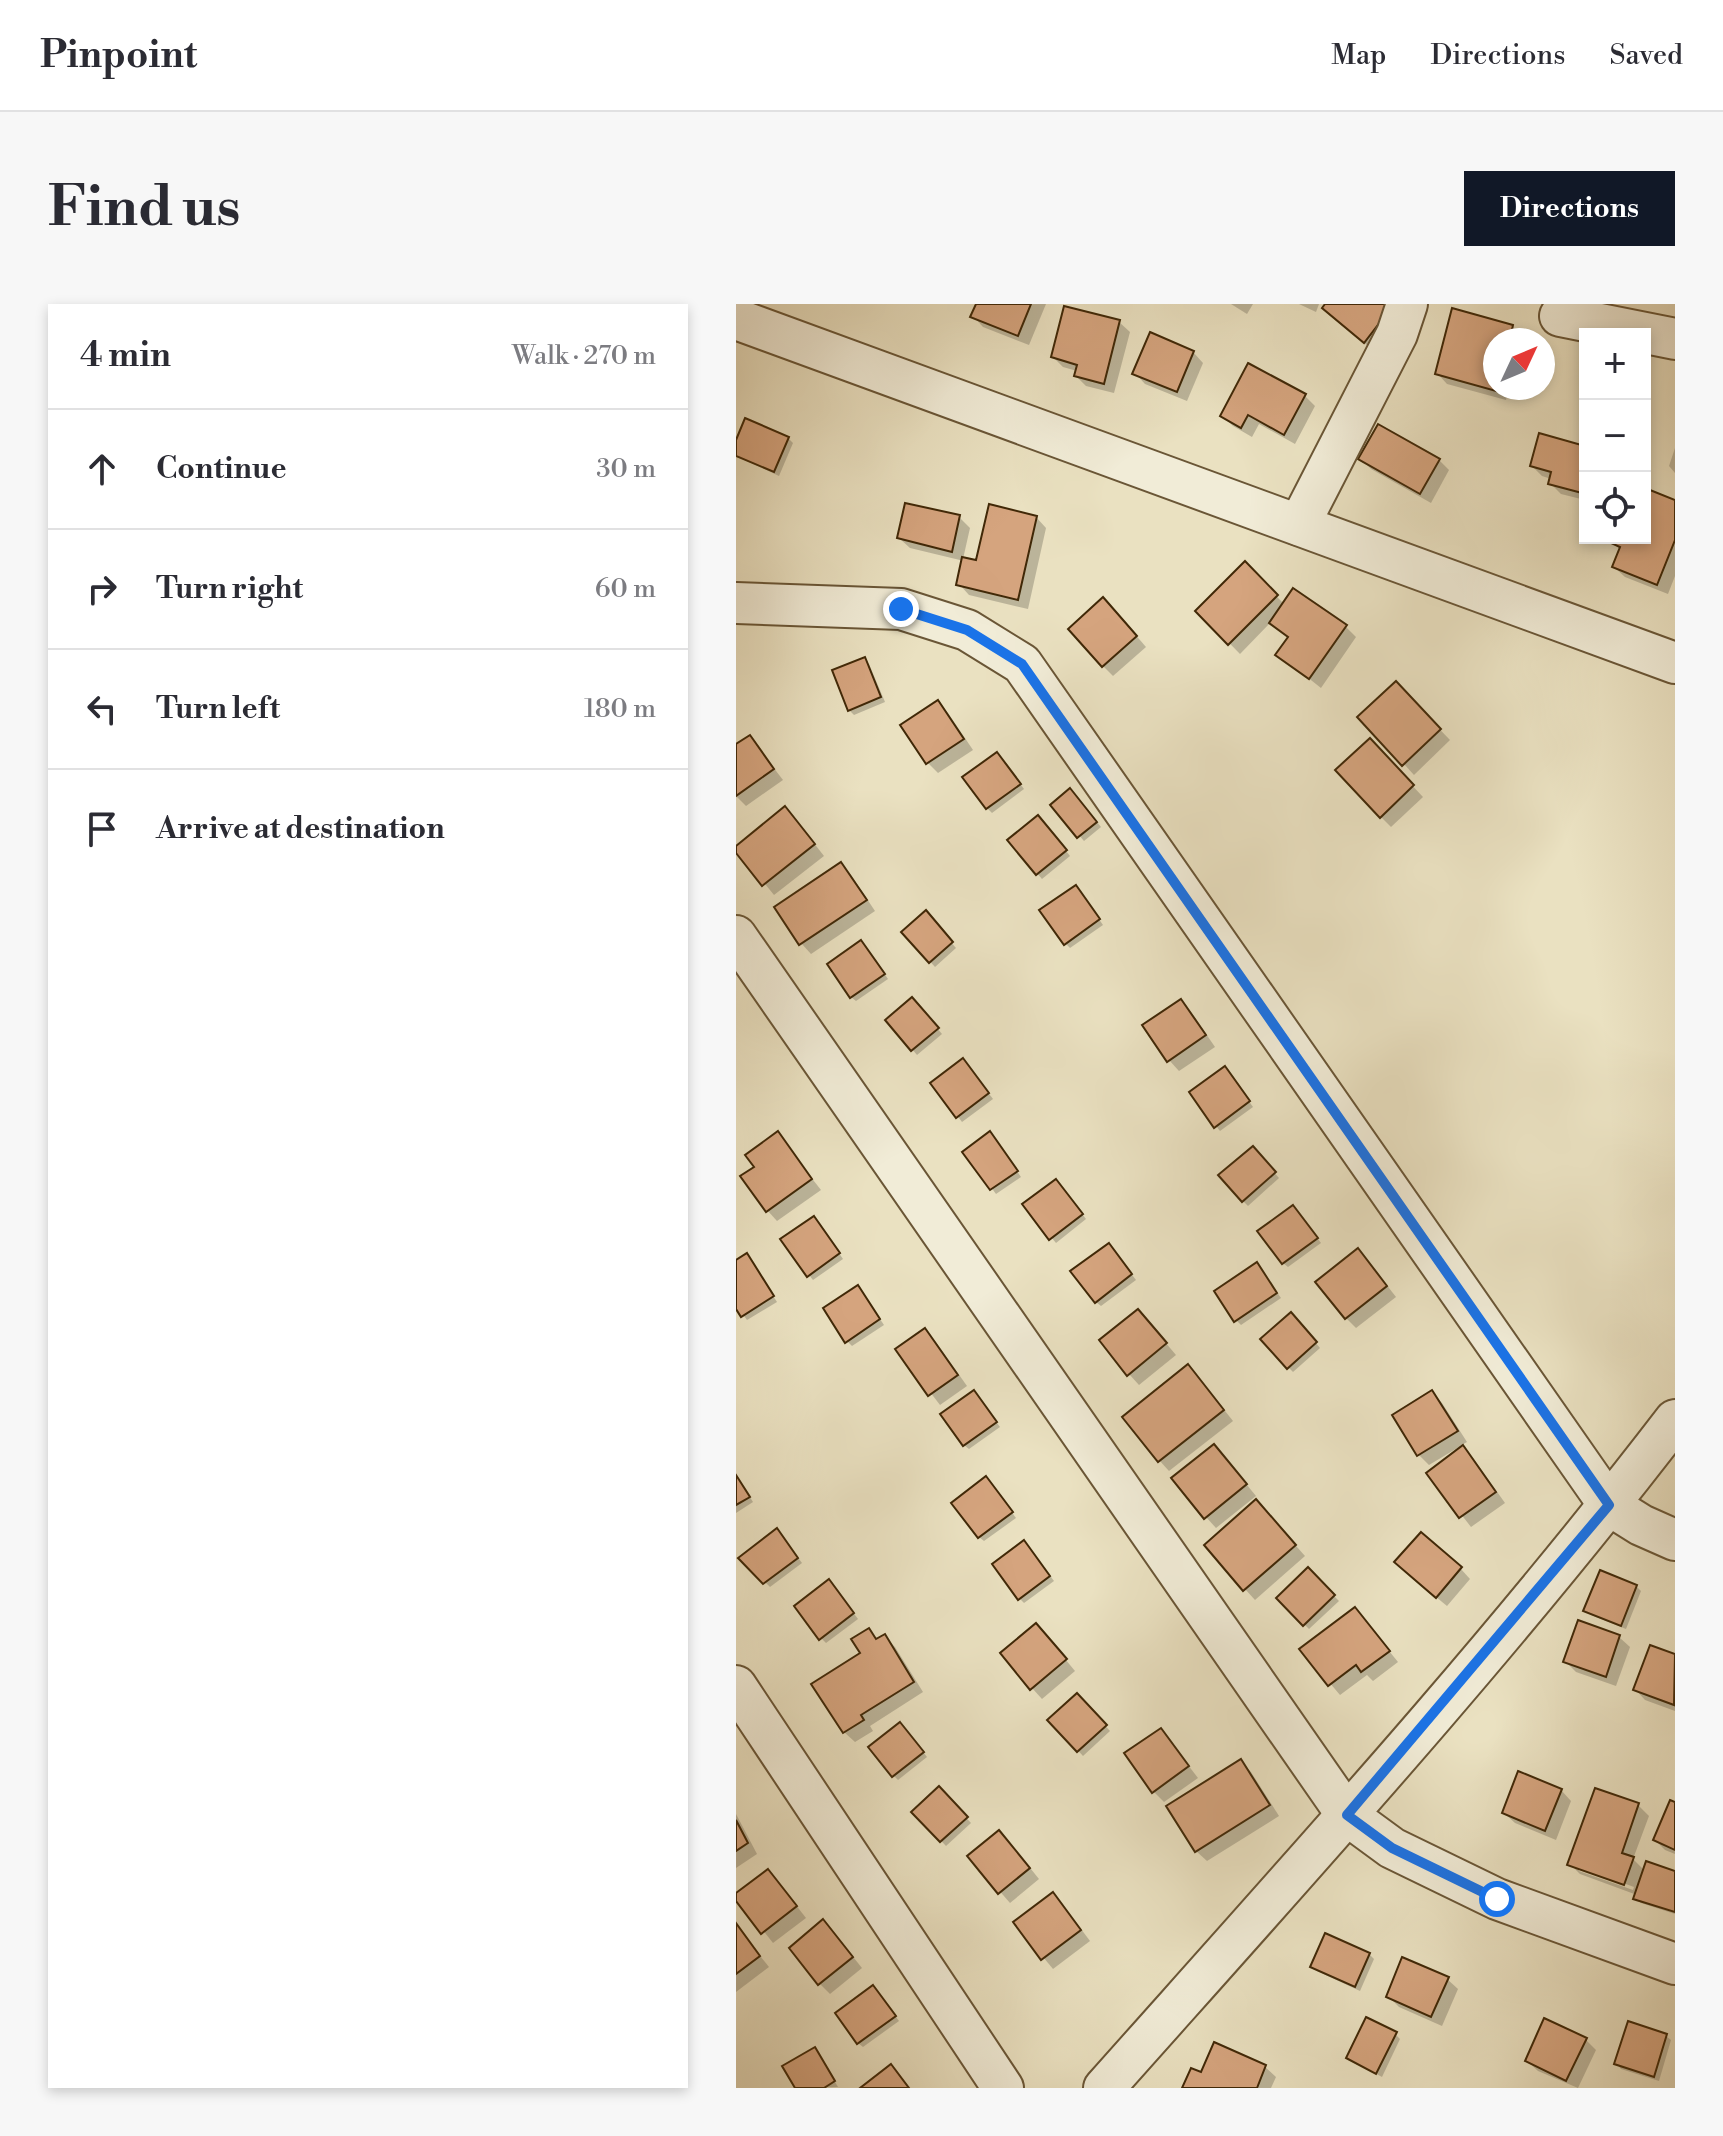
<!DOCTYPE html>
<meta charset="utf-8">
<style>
body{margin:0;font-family:"Libre Bodoni",serif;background:#f7f7f7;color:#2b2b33}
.controls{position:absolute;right:24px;top:24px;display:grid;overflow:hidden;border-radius:0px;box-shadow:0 4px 12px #0003}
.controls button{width:72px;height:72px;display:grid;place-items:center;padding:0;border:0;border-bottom:2px solid #e1e1e2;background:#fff;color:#2b2b33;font:40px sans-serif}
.compass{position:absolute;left:747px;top:24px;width:72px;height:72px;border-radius:50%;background:#fff;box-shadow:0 4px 12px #0003;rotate:46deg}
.stop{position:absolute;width:24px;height:24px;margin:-18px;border:6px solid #1a73e8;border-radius:50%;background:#fff}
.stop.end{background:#1a73e8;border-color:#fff;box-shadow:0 2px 8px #0008}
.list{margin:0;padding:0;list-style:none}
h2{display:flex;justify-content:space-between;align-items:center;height:104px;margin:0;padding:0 32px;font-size:34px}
h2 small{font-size:26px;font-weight:400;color:#7c7c81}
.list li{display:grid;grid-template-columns:52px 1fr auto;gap:24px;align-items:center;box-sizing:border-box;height:120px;padding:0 32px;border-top:2px solid #e1e1e2}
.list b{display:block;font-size:30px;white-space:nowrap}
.list em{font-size:26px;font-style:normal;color:#7c7c81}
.icon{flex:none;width:44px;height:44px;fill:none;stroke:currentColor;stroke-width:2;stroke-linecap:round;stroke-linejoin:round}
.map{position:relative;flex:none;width:939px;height:1784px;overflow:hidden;border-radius:0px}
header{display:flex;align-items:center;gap:48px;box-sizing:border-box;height:112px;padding:0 40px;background:#fff;border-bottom:2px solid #e1e1e2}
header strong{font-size:38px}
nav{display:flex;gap:44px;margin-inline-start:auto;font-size:28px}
.intro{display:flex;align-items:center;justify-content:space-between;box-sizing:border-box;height:192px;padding:0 48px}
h1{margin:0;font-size:56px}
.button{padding:20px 36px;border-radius:0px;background:#111827;color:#fff;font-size:28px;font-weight:700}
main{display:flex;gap:48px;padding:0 48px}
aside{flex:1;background:#fff;border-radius:0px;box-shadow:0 4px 12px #0003}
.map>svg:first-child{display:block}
.shadow{fill:#0003;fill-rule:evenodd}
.building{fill:#d5a47e;stroke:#402807;stroke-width:2}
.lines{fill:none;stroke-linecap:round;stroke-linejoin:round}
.minor-casing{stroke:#6a5636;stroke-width:44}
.minor{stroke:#f1ecd7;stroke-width:40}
.route{stroke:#1a73e8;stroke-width:10}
</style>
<header>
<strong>Pinpoint</strong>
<nav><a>Map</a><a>Directions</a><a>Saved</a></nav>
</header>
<div class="intro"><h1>Find us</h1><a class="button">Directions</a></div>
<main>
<aside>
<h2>4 min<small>Walk · 270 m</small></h2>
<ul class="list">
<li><svg class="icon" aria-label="ahead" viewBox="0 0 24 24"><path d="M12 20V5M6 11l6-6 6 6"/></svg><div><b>Continue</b></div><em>30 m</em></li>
<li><svg class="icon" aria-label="right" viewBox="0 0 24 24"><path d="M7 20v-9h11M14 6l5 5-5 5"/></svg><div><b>Turn right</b></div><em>60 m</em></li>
<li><svg class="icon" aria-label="left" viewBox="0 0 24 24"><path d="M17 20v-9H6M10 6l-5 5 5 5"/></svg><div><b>Turn left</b></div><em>180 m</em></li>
<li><svg class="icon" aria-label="arrive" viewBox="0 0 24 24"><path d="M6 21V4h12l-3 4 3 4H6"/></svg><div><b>Arrive at destination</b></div></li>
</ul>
</aside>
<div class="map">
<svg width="939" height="1784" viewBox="0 0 939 1784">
<rect width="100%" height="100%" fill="#eae1c1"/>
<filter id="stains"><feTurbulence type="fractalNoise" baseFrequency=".0025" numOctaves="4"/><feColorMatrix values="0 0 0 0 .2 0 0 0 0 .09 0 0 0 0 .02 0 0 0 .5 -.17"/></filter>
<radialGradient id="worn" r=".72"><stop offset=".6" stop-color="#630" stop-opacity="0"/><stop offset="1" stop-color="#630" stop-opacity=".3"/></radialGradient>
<g class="shadow">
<polygon points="242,0 310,0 293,41 247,23 237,12"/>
<polygon points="495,0 517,0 511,10"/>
<polygon points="563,0 583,0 580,8"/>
<polygon points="592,0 660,0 639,48 599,14"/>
<polygon points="383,18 394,28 378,89 350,82 340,72 341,67 327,63 317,53"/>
<polygon points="776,23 786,36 759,36 759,84 773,84 770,96 711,80 701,69"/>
<polygon points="457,48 467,59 451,97 409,80 399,69"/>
<polygon points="849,71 849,105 846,102"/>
<polygon points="569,92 579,102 559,140 523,120 516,133 497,122 486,112"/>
<polygon points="52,134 57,139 43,172 0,152 0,141"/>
<polygon points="849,144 849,196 825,190 814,179 815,175 806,172 796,162"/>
<polygon points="939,144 939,169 933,162"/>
<polygon points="625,155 703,156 713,166 695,199 635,165"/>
<polygon points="909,186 939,198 939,272 932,290 889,273 878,263 885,246 877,239 879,234 909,234"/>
<polygon points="223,213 234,224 227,255 242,258 300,213 310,224 292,305 233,291 223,280 228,257 174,244 163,234"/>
<polygon points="509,260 548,300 609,322 620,333 585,384 542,350 553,334 535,318 504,350 462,307"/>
<polygon points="378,306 410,343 377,372 367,362"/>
<polygon points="128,355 133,360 149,398 118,411 113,406"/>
<polygon points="660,380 714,436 678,471 668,460"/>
<polygon points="202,398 212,409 237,446 202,469 192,459"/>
<polygon points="14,433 47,476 10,502 0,492 0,443"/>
<polygon points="644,447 687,493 655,523 645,513"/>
<polygon points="265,455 288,485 256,509 251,504"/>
<polygon points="339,491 365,523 348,537 317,501"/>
<polygon points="59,515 88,552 38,591 0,544"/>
<polygon points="307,518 334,552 306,575 274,537"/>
<polygon points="105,561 115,571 139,607 75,650 65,639"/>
<polygon points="344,588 367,621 334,644 329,639"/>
<polygon points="194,614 220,644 199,663 168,628"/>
<polygon points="130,643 152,675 120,697 115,693"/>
<polygon points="445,698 455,708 479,743 443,767 433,756"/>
<polygon points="181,700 206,730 181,751 152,716"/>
<polygon points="231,761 257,795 226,818 197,779"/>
<polygon points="493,769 517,803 484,827 480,822"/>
<polygon points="41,830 85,886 41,917 31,906 20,864"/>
<polygon points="259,835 285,873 260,890 229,848"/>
<polygon points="521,849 543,874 512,902 507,897"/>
<polygon points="324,882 350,915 320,939 289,901"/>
<polygon points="562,908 585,939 552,963 547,959"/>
<polygon points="82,919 107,955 77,976 73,971"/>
<polygon points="377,946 400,976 365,1002 360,998"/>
<polygon points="11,952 41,998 11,1016 0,1001 0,958"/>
<polygon points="632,957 660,993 620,1024 610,1014"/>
<polygon points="525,966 545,994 505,1021 500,1016"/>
<polygon points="126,988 148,1021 116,1042 111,1037"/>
<polygon points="560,1015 584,1044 557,1068 552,1063"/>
<polygon points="412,1018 440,1051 403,1081 393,1070"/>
<polygon points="188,1027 199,1037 231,1082 204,1101 162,1046"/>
<polygon points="462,1073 497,1117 433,1167 423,1156"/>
<polygon points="696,1088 706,1099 731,1138 724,1142 737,1154 769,1199 735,1223 693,1169 725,1146 723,1143 693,1161 683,1151 658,1112"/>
<polygon points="242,1094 264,1123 233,1145 228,1141"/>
<polygon points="488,1153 520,1192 480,1224 470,1213"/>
<polygon points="0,1171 17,1198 0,1209"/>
<polygon points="255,1180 280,1214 248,1237 243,1233"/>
<polygon points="530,1208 569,1252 519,1296 509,1285"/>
<polygon points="45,1231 66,1259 34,1283 5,1254"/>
<polygon points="293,1243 318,1277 288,1299 283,1294"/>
<polygon points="724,1264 734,1275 711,1302 671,1269"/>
<polygon points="572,1266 603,1297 573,1325 542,1294"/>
<polygon points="900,1282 905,1287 890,1325 855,1311 850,1306"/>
<polygon points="98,1283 122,1315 90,1339 85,1334"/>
<polygon points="619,1305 662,1358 637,1377 631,1371 604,1391 566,1346"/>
<polygon points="132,1327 142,1336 148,1332 159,1343 187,1388 134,1422 137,1427 119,1438 108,1428"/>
<polygon points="310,1332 339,1367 306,1395 296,1384"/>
<polygon points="883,1333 894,1343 880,1382 840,1368 830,1358"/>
<polygon points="915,1343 939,1353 939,1407 909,1396 899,1385"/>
<polygon points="340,1391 374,1427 347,1452 314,1416"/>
<polygon points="169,1425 191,1453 162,1476 157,1471"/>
<polygon points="425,1426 462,1474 428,1498 417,1487"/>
<polygon points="505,1458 515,1468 543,1512 471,1557 460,1547"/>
<polygon points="203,1484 235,1519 210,1542 178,1508"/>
<polygon points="825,1486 835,1497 820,1536 779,1519 768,1509"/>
<path d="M860,1486L902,1501L913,1512L897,1555L909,1567L939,1569V1610L905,1599L900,1594L901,1591L844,1570L834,1560ZM843,1563L898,1583L897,1586L843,1567Z"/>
<polygon points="939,1500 939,1550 929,1546 919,1536"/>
<polygon points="0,1510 21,1550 0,1564"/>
<polygon points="274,1539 303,1575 274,1599 234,1553"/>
<polygon points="42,1578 70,1614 37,1639 0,1592"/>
<polygon points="327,1601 354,1637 317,1665 279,1619"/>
<polygon points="0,1622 33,1663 0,1688"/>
<polygon points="97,1628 126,1664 94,1690 84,1680"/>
<polygon points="633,1650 638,1655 624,1687 581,1667 577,1662"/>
<polygon points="711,1675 722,1685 706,1722 663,1703 652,1692"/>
<polygon points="142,1689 163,1717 127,1743 122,1739"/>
<polygon points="659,1730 664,1735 646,1773 612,1754"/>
<polygon points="930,1732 935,1736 923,1777 885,1765 881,1760"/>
<polygon points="850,1736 860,1746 842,1784 802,1767 791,1757"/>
<polygon points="479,1741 529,1763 540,1773 535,1784 448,1784 466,1771"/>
<polygon points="83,1751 102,1783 62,1784"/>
</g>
<g class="building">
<polygon points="240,0 295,0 282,32 234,13"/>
<polygon points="589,0 658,0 628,39 586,4"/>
<polygon points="328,2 384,16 368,80 338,72 341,61 315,53"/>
<polygon points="716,4 777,21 774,36 759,36 760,87 699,70"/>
<polygon points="414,28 458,47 441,88 396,70"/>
<polygon points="512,59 570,90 548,131 512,111 505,124 484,112"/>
<polygon points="9,114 53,133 38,168 0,152 0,136"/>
<polygon points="642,120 704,155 684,190 622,155"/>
<polygon points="803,129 849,142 849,177 846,189 812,180 815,168 794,162"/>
<polygon points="909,184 939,196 939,236 921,281 876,263 884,243 875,239 877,234 909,234"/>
<polygon points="169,199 224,211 216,248 161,234"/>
<polygon points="253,200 301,212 282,296 220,281 226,253 240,256"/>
<polygon points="509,257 542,291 492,341 459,307"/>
<polygon points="557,284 611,321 573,375 539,351 552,333 533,319"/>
<polygon points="367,293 401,332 366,363 332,325"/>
<polygon points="129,353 145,393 112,407 96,366"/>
<polygon points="660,377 705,425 666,462 621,413"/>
<polygon points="202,396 228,435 190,460 164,421"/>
<polygon points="14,431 38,465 0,492 0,440"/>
<polygon points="634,434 678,481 644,514 599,466"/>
<polygon points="261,448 285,480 250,505 226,473"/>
<polygon points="334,484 361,518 341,534 314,501"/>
<polygon points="49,502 79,540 26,582 0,549 0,542"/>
<polygon points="302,511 331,546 300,571 271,536"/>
<polygon points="105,558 131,596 63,641 38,603"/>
<polygon points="340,581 364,615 328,641 303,606"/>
<polygon points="190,606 217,638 193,659 165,628"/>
<polygon points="125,636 149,670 114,694 91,660"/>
<polygon points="176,693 203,724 175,747 149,716"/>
<polygon points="445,695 470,731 431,758 406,721"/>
<polygon points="227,754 253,789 220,814 194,779"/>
<polygon points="489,762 514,797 478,824 453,788"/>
<polygon points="42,827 76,875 30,908 4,872 18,863 9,851"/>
<polygon points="254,827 282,867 254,886 226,848"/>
<polygon points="517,842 540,868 506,898 482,871"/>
<polygon points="320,875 347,910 313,936 286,900"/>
<polygon points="557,901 582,934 546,960 521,927"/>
<polygon points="78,912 104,949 71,973 44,935"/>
<polygon points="373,939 396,970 359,999 334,967"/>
<polygon points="622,944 651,982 609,1015 579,978"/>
<polygon points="11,949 38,992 5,1013 0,1005 0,956"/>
<polygon points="521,958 541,989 498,1018 478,987"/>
<polygon points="122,981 144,1015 109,1039 87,1004"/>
<polygon points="402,1005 431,1039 391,1072 363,1036"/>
<polygon points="555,1008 581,1038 551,1065 524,1035"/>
<polygon points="189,1024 222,1071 192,1092 159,1045"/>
<polygon points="452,1060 488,1106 422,1158 386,1113"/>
<polygon points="238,1086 261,1118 227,1142 204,1110"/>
<polygon points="696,1086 722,1127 681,1152 656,1111"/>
<polygon points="478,1140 511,1180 468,1215 435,1174"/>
<polygon points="727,1141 760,1188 723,1214 690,1169"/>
<polygon points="0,1171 14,1193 0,1201"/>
<polygon points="250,1172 277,1208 242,1234 215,1199"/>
<polygon points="520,1195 560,1241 507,1287 468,1241"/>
<polygon points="41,1224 62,1254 27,1280 2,1254"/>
<polygon points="685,1228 726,1263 700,1294 658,1258"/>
<polygon points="288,1236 314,1272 282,1296 256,1260"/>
<polygon points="572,1263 599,1291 567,1322 540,1294"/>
<polygon points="864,1266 901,1281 885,1322 847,1307"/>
<polygon points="93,1275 118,1309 83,1336 58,1302"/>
<polygon points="619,1303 654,1347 625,1368 620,1361 592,1382 563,1345"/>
<polygon points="842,1316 884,1331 870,1373 827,1358"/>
<polygon points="300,1319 331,1355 294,1386 264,1349"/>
<polygon points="133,1324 140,1335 149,1330 178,1378 125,1411 128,1416 107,1429 75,1380 124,1349 115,1335"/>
<polygon points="914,1341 939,1350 938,1401 897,1386"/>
<polygon points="341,1389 371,1421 341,1448 311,1416"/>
<polygon points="164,1418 188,1448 156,1473 132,1443"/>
<polygon points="425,1424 453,1462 416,1489 388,1449"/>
<polygon points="505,1455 534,1501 459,1548 430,1502"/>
<polygon points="782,1467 826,1485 809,1527 766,1509"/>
<polygon points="203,1482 232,1513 204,1538 175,1508"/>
<polygon points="859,1484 903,1499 886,1549 898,1553 888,1581 831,1561"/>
<polygon points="934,1496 939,1498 939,1546 917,1536"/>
<polygon points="0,1516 12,1539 0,1547"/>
<polygon points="263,1526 294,1564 262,1590 231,1552"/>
<polygon points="910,1557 939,1567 939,1608 897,1595"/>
<polygon points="32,1565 61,1602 25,1630 0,1597 0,1589"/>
<polygon points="317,1588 345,1626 305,1656 277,1618"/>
<polygon points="87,1615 117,1653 82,1681 53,1644"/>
<polygon points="0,1619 24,1652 0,1670"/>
<polygon points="589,1629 634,1649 619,1683 574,1663"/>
<polygon points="666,1653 713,1673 695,1713 650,1693"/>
<polygon points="137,1681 160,1712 121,1740 99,1709"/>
<polygon points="630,1713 661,1728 640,1770 610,1754"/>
<polygon points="808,1714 851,1734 830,1777 789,1757"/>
<polygon points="892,1717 931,1730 918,1773 878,1760"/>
<polygon points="478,1738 530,1761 521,1784 446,1784 455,1764 465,1768"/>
<polygon points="79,1743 99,1777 88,1784 59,1784 46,1762"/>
<polygon points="155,1760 173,1784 124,1784"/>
</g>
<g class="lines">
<defs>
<g id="minor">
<polyline points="824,12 939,35"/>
<polyline points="0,15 939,359"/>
<polyline points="563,221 661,30 671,0"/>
<polyline points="0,299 165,305 231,326 286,360 873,1201 905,1221 939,1236"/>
<polyline points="0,632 611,1511 656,1544 761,1595 939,1660"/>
<polyline points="0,1382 267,1784"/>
<path d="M368,1784C563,1565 761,1348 939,1116"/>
</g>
</defs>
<use href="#minor" class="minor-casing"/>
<use href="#minor" class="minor"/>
</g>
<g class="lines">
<polyline class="route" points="165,305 231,326 286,360 873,1201 611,1511 656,1544 761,1595"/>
</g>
<rect width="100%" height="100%" filter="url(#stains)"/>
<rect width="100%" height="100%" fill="url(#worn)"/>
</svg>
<div class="controls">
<button>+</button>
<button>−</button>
<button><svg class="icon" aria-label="locate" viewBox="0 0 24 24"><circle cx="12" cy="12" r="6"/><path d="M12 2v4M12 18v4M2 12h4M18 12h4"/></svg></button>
</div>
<svg class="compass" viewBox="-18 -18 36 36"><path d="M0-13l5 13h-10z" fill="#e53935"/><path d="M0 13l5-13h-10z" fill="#7c7c81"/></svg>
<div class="stop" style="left:761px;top:1595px"></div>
<div class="stop end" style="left:165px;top:305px"></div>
</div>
</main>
